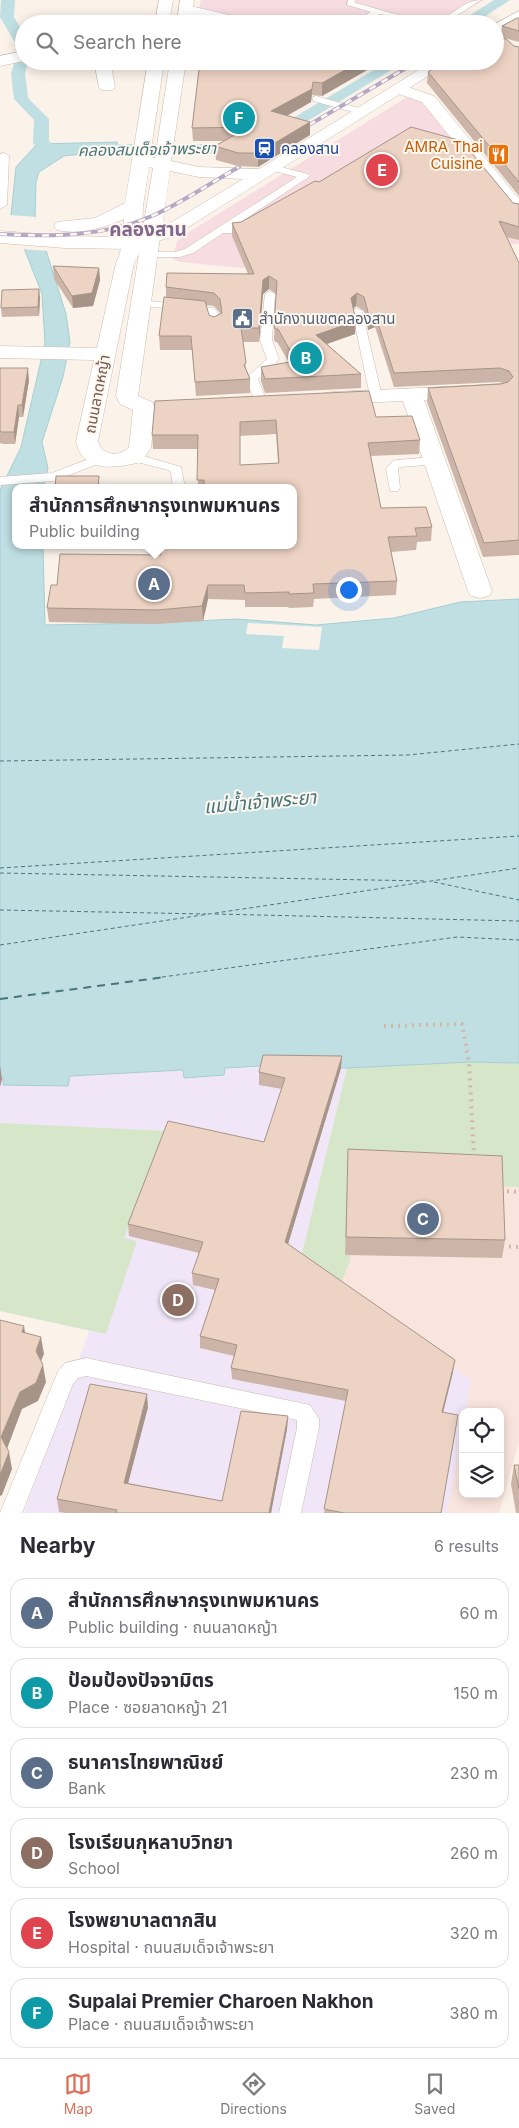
<!DOCTYPE html>
<meta charset="utf-8">
<style>
body{margin:0;font-family:Inter,"Noto Sans Thai",sans-serif;background:#f2f2f3;color:#2b2b33}
.controls{position:absolute;right:15px;bottom:15px;display:grid;overflow:hidden;border-radius:10px;box-shadow:0 2px 12px #0003}
.controls button{width:45px;height:45px;display:grid;place-items:center;padding:0;border:0;border-bottom:1px solid #e1e1e2;background:#fff;color:#2b2b33;font:25px sans-serif}
.you{position:absolute;left:348px;top:589px;width:18px;height:18px;margin:-12px;border:4px solid #fff;border-radius:50%;background:#1a73e8;box-shadow:0 0 0 8px #1a73e833}
.badge{display:grid;place-items:center;width:32px;height:32px;border-radius:50%;background:#d8725b;color:#fff;font-size:16px;font-weight:700}
.pin{position:absolute;translate:-50% -50%;border:2px solid #fff;box-shadow:0 1px 5px #0006}
.popup{position:absolute;left:12px;top:484px;width:285px;height:65px;box-sizing:border-box;display:grid;place-content:center;border-radius:10px;background:#fff;filter:drop-shadow(0 1px 4px #0005);font-size:16px;white-space:nowrap;color:#7c7c81}
.popup b{font-size:19px;color:#2b2b33}
.popup::after{content:'';position:absolute;left:50%;top:100%;margin-left:-10px;border:10px solid transparent;border-top-color:#fff}
.list{margin:0;padding:0;list-style:none}
h2{display:flex;justify-content:space-between;align-items:center;height:65px;margin:0;padding:0 20px;font-size:21px}
h2 small{font-size:16px;font-weight:400;color:#7c7c81}
.list li{display:grid;grid-template-columns:32px 1fr auto;gap:15px;align-items:center;box-sizing:border-box;height:70px;margin:0 10px 10px;padding:0 10px;border:1px solid #e1e1e2;border-radius:15px}
.list b{display:block;font-size:19px;white-space:nowrap}
.list p{margin:0;font-size:16px;white-space:nowrap;color:#7c7c81}
.list em{font-size:16px;font-style:normal;color:#7c7c81}
.icon{flex:none;width:28px;height:28px;fill:none;stroke:currentColor;stroke-width:2;stroke-linecap:round;stroke-linejoin:round}
.map{position:relative;flex:none;width:519px;height:1513px;overflow:hidden}
.search{position:absolute;background:#fff;box-shadow:0 2px 12px #0003;left:15px;right:15px;top:15px;height:55px;display:flex;align-items:center;gap:12px;box-sizing:border-box;padding:0 18px;border-radius:28px;color:#7c7c81;font-size:19px}
.sheet{height:545px;background:#fff}
nav{display:flex;justify-content:space-around;align-items:center;box-sizing:border-box;height:70px;border-top:1px solid #e1e1e2;background:#fff;font-size:14px;color:#7c7c81}
nav a{display:grid;justify-items:center;gap:2px}
nav .on{color:#d8725b}
.map>svg:first-child{display:block}
.commercial{fill:#fae5de}
.education{fill:#f0e6f7}
.medical{fill:#f7dde1}
.green{fill:#d6e7c9}
.water{fill:#bfdfe3;stroke:#a6ced3}
.pier{fill:#fbf3e9}
.lines{fill:none;stroke-linecap:round;stroke-linejoin:round}
.canal{fill:#bfdfe3;fill-rule:evenodd}
.ferry-far1{stroke:#47767d;stroke-width:1;stroke-dasharray:4 3;stroke-linecap:butt}
.ferry{stroke:#47767d;stroke-width:2;stroke-dasharray:8 6;stroke-linecap:butt}
.service-casing{stroke:#ccbbb0;stroke-width:1}
.minor-casing{stroke:#ccbbb0;stroke-width:1}
.secondary-casing{stroke:#cebbae;stroke-width:1}
.path{stroke:#d2b6a6;stroke-width:4;stroke-dasharray:2 5;stroke-linecap:butt}
.service{fill:#fff;fill-rule:evenodd}
.minor{fill:#fff;fill-rule:evenodd}
.secondary{fill:#fff;fill-rule:evenodd}
.rail-casing{stroke:#b6a8c4;stroke-width:4}
.rail{stroke:#fdf7ef;stroke-width:2.5;stroke-dasharray:7;stroke-linecap:butt}
.wall{fill:#ccb5a8;fill-rule:evenodd}
.shaded-wall{fill:#a69488}
.building{fill:#edd3c3;stroke:#a69488;fill-rule:evenodd}
.labels{text-anchor:middle;dominant-baseline:central;stroke-width:4;stroke-linejoin:round;paint-order:stroke}
.far-food-label{font-size:15px;fill:#c56008;stroke:#fdf7ef;text-anchor:end}
.far-transit-label{font-size:15px;fill:#164399;stroke:#fdf7ef;text-anchor:start}
.far-service-label{font-size:15px;fill:#4e5e75;stroke:#fdf7ef;text-anchor:start}
.far-street-label{font-size:15px;fill:#735a4f;stroke:#fdf7ef}
.far-water-label{font-size:16px;font-style:italic;fill:#47767d;stroke:#fdf7ef}
.far-district-label{font-size:19px;font-weight:bold;fill:#80678e;stroke:#fdf7ef}
.water-label{font-size:19px;font-style:italic;fill:#47767d;stroke:#fdf7ef}
</style>
<div class="map">
<svg width="519" height="1513" viewBox="0 0 519 1513">
<rect width="100%" height="100%" fill="#fbf3e9"/>
<polygon class="commercial" points="519,1063 519,1442 499,1513 447,1513 463,1426 463,1494 500,1494 500,1412 465,1412 471,1380 339,1288 347,1068"/>
<polygon class="education" points="260,1066 347,1068 300,1261 471,1380 465,1412 463,1412 463,1426 447,1513 24,1513 89,1331 0,1311 0,1077 4,1077 4,1085 68,1086 70,1076 184,1070 185,1078 224,1075 224,1068"/>
<g class="medical">
<polygon points="201,0 484,0 443,24 258,24 199,9"/>
<polygon points="407,97 419,99 431,111 519,230 519,244 240,268 180,262 172,258 177,242 181,237"/>
</g>
<g class="green">
<polygon points="469,1062 519,1063 519,1187 355,1180 350,1261 339,1288 300,1261 347,1068"/>
<polygon points="0,1123 167,1131 124,1238 137,1241 106,1334 0,1311"/>
</g>
<polygon class="water" points="117,142 118,150 64,156 39,172 36,182 35,215 66,314 70,342 63,377 42,442 48,468 44,488 15,488 15,545 43,545 45,625 153,623 237,619 316,625 394,618 460,602 519,599 519,1063 469,1062 347,1068 260,1066 225,1068 224,1075 184,1078 183,1070 70,1076 68,1086 3,1085 3,1078 0,1077 0,490 21,447 45,343 42,294 11,215 16,167 37,144"/>
<g class="pier">
<polygon points="8,215 38,217 48,251 21,249"/>
<polygon points="248,623 322,627 319,650 282,648 284,636 246,634"/>
</g>
<g class="lines">
<g class="canal">
<path d="M1,0H15L14,17L24,34V61H28L25,73L28,98L49,119V141L61,152C54,161 40,170 29,167L27,164L43,152L33,143L34,120L14,99L11,73L19,49L0,17Z"/>
<polygon points="494,0 510,0 473,24 456,24"/>
<polygon points="389,61 406,61 270,144 216,154 84,154 79,152 76,149 79,146 84,144 216,144 261,137"/>
</g>
<g class="ferry-far1">
<polyline points="0,761 408,755 519,744"/>
<polyline points="0,868 519,836"/>
<polyline points="0,873 425,881"/>
<polyline points="434,882 519,900"/>
<polyline points="0,910 206,914"/>
<polyline points="215,914 519,921"/>
<polyline points="0,945 519,868"/>
<polyline points="155,978 457,937 519,940"/>
</g>
<polyline class="ferry" points="0,999 165,977"/>
<defs>
<g id="service">
<path d="M348,0H356L354,2L359,4C380,9 417,23 439,18C455,15 464,0 481,0L455,17L443,22L425,23L380,14L359,24H348L371,12L347,5Z"/>
<polygon points="316,96 366,110 367,112 363,115 313,101 313,97"/>
<polygon points="4,153 9,156 7,205 0,209 0,154"/>
<polygon points="273,165 308,174 310,176 232,228 246,221 254,221 254,225 240,233 223,233 193,253 180,257 145,257 144,255 145,253 149,252 175,252 185,249 297,177 270,170 270,166"/>
<polygon points="270,291 275,294 272,340 279,359 273,367 258,379 267,402 261,405 255,402 246,378 267,359 260,340 265,294"/>
<polygon points="141,300 214,308 218,313 220,326 215,329 211,328 207,313 137,305 136,303"/>
<polygon points="357,308 362,311 382,396 376,399 370,396 352,311"/>
<polygon points="133,453 181,467 185,488 173,488 171,472 168,470 129,460 127,457 129,454"/>
<polygon points="99,455 103,456 105,459 103,462 54,481 0,485 0,477 52,473"/>
<polygon points="435,457 441,461 439,464 400,467 398,469 400,488 398,491 390,491 386,468 393,461 397,460"/>
<path d="M137,545L158,547L180,545C170,558 147,558 137,545Z"/>
<polygon points="86,1358 310,1405 319,1419 319,1428 301,1513 279,1513 297,1428 297,1420 86,1376 78,1378 73,1384 22,1513 0,1513 58,1371 65,1363"/>
</g>
<g id="minor">
<polygon points="186,5 255,21 257,24 230,24 181,12 179,9 181,6"/>
<polygon points="24,51 24,61 0,66 0,56"/>
<polygon points="94,61 110,61 115,87 113,90 101,90 99,87"/>
<polygon points="399,84 434,96 519,199 519,216 513,215 422,102 393,92 391,89 393,86"/>
<path d="M151,231L158,233L160,237L138,396L152,402L155,407L151,448L141,462C116,468 82,474 76,441L94,360L0,358V346L97,348L116,263C121,255 120,246 125,239L132,237L139,239L141,242L144,233ZM139,254L116,396L120,404L133,410L129,447C120,458 101,455 98,441L134,263Z"/>
<polygon points="465,386 472,388 476,392 472,396 424,400 492,591 489,596 480,598 471,596 468,591 403,401 333,404 325,403 322,398 325,393 333,392"/>
</g>
<g id="secondary">
<polygon points="159,0 173,0 169,24 155,24"/>
<polygon points="180,0 194,0 191,24 177,24"/>
<polygon points="519,11 519,21 495,34 495,24"/>
<path d="M148,61H164L150,157L155,158L170,61H186L171,161L199,167L259,169L433,61H452L174,236L132,249L65,248L0,243V231L65,236L123,237L124,219C104,228 78,235 57,230L54,226L57,222L95,218L125,203ZM149,167L153,168L142,234L143,206ZM170,171L199,177L243,179L162,228Z"/>
</g>
</defs>
<use href="#service" class="service-casing"/>
<use href="#minor" class="minor-casing"/>
<use href="#secondary" class="secondary-casing"/>
<g class="path">
<polyline points="384,1026 462,1024 469,1062 474,1157"/>
<polyline points="500,1191 519,1192"/>
<polyline points="502,1246 519,1247"/>
</g>
<use href="#service" class="service"/>
<use href="#minor" class="minor"/>
<use href="#secondary" class="secondary"/>
<defs>
<g id="rail">
<polyline points="297,132 418,61"/>
<path d="M0,234C51,237 103,237 152,216C182,203 210,183 239,167"/>
</g>
</defs>
<use href="#rail" class="rail-casing"/>
<use href="#rail" class="rail"/>
</g>
<g class="wall">
<polygon points="519,18 519,42 501,37 502,26"/>
<polygon points="514,46 519,47 519,196 427,83 428,72"/>
<polygon points="200,61 375,61 374,66 322,96 312,95 311,102 287,116 310,135 258,167 238,166 216,160 215,146 225,141 193,141 192,128"/>
<path d="M319,182L519,204V240L506,237L519,263V555L483,557L427,402L428,388L503,383L499,382L394,387L375,327L368,330L364,311L356,306L353,309L355,334L327,344L361,374V388L265,393L261,381V367L289,362L277,342H275L274,340L276,294L269,289L263,294L259,342H243L246,368L250,379V393L196,396L192,350H160L159,336L166,297V287L248,274L232,236V223L241,222ZM206,305L214,306L220,313V314L214,317L209,315Z"/>
<polygon points="53,266 99,268 100,280 93,306 73,308 54,279"/>
<polygon points="40,298 39,316 2,317 1,308"/>
<polygon points="0,368 29,380 23,417 19,417 15,444 3,444 0,443"/>
<path d="M155,401L376,417L420,440L419,454L370,456L381,508L432,527L431,541L417,542L416,550L391,552L397,581L396,595L314,599L313,607L289,608L288,607H245V600L208,599L203,621L157,624L49,622L47,608L57,585L160,555L293,545V488H198V449H153L152,435ZM276,434L278,463L240,465V436Z"/>
<polygon points="55,545 80,545 79,547 55,548"/>
<polygon points="341,1068 288,1244 453,1372 443,1413 456,1427 441,1513 324,1513 346,1401 232,1379 231,1368 234,1356 200,1348 200,1336 215,1290 193,1285 192,1273 199,1253 129,1236 128,1224 264,1142 282,1089 259,1085 259,1072"/>
<polygon points="348,1149 505,1240 502,1258 345,1255"/>
<polygon points="148,1407 128,1483 222,1501 288,1416 287,1429 271,1513 66,1513 59,1512 57,1499"/>
<polygon points="514,1465 519,1465 519,1513 516,1513 511,1484"/>
</g>
<g class="shaded-wall">
<polygon points="361,61 375,61 374,66 322,96 322,83"/>
<polygon points="313,82 311,102 270,125 271,111"/>
<polygon points="310,122 310,135 258,167 258,153"/>
<polygon points="99,268 100,280 93,306 73,308 72,296"/>
<polygon points="269,276 269,289 263,294 259,342 259,328 263,280"/>
<polygon points="39,289 40,298 39,316 38,307"/>
<polygon points="357,293 356,306 350,311 351,298"/>
<polygon points="375,314 375,327 368,330 369,316"/>
<polygon points="356,321 355,334 315,348 316,335"/>
<polygon points="28,368 29,380 23,417 22,405"/>
<polygon points="18,405 19,417 15,444 14,432"/>
<polygon points="208,585 208,599 203,621 202,606"/>
<polygon points="342,1056 341,1068 285,1254 285,1242"/>
<polygon points="0,1065 2,1079 0,1087"/>
<polygon points="24,1326 27,1344 22,1332"/>
<polygon points="41,1337 44,1354 38,1368 36,1351"/>
<polygon points="455,1360 453,1372 440,1424 442,1412"/>
<polygon points="43,1365 46,1382 38,1401 22,1409 5,1454 1,1437 20,1392"/>
<polygon points="147,1394 148,1407 125,1495 124,1483"/>
<polygon points="288,1416 287,1429 271,1513 269,1513"/>
<polygon points="9,1452 12,1469 2,1495 0,1496 0,1475"/>
</g>
<g class="building">
<polygon points="517,18 519,18 519,31 502,26"/>
<polygon points="495,37 506,39 514,46 519,47 519,182 428,72 445,61 495,61"/>
<polygon points="200,61 361,61 322,83 313,82 312,89 271,111 310,122 258,153 238,153 215,146 249,127 192,128"/>
<polygon points="411,127 462,141 513,203 519,204 519,227 499,221 519,263 519,540 484,543 428,388 501,384 508,382 513,377 509,371 500,368 394,373 375,314 369,316 364,297 357,293 351,298 356,321 316,335 361,374 265,379 261,367 296,361 278,329 275,329 274,326 277,281 269,276 263,280 259,328 241,328 246,362 244,365 250,379 195,382 191,336 159,336 164,297 205,301 209,315 214,317 222,313 220,299 214,293 166,287 167,273 254,274 232,223 241,222 315,181 319,182"/>
<polygon points="53,266 99,268 92,293 72,296"/>
<polygon points="39,289 38,307 1,308 2,290"/>
<polygon points="0,368 28,368 22,405 18,405 14,432 2,432 0,431"/>
<path d="M369,391L376,417L412,416L420,440L368,443L381,508L426,507L432,527L415,528L417,536L388,537L397,581L313,584L314,593L289,594V592L245,593L244,585H208L202,606L157,610L47,608L51,585H57L60,554L161,555L160,545H293V488H204V480H197L198,435H152L155,401ZM276,420L279,463L240,465V422Z"/>
<polygon points="56,476 99,476 98,488 55,488"/>
<polygon points="263,1055 342,1056 285,1242 455,1360 442,1412 458,1415 441,1513 344,1513 324,1509 348,1390 231,1368 237,1345 200,1336 219,1279 192,1273 203,1242 128,1224 168,1121 264,1142 285,1078 259,1072"/>
<polygon points="348,1149 502,1156 505,1240 346,1237"/>
<polygon points="0,1320 24,1326 22,1332 41,1337 36,1351 43,1365 36,1383 20,1392 1,1437 9,1452 0,1475"/>
<polygon points="90,1384 147,1394 124,1483 222,1501 241,1411 288,1416 269,1513 116,1513 117,1510 57,1499"/>
<polygon points="514,1465 519,1465 519,1489"/>
</g>
<defs>
<symbol id="station-square" viewBox="-11 -11 22 22"><rect x="-9" y="-9" width="18" height="18" rx="4" fill="#1a4fb4" stroke="#fdf7ef"/><path d="M-3-6H3Q5-6 5-4V2Q5 4 3 4L4.5 6H3L1.5 4h-3L-3 6H-4.5L-3 4Q-5 4-5 2V-4Q-5-6-3-6ZM-3.5-4v3h7v-3ZM-3.5 1v1.5H-2V1ZM2 1v1.5H3.5V1Z" fill="#fff"/></symbol>
<symbol id="restaurant-square" viewBox="-11 -11 22 22"><rect x="-9" y="-9" width="18" height="18" rx="4" fill="#e8710a" stroke="#fdf7ef"/><path d="M-5-6h1v4h1v-4h1v4h1v-4h1v5L-1.5 .5V6h-2V.5L-5-1ZM5-6V6H3V1.5H1.5Q1.5-4 5-6Z" fill="#fff"/></symbol>
<symbol id="civic-square" viewBox="-11 -11 22 22"><rect x="-9" y="-9" width="18" height="18" rx="4" fill="#5c6f8a" stroke="#fdf7ef"/><path d="M-.6-6.5H3V-4.5H.6V-3L4-1V1h2V6H-6V1h2V-1L-.6-3ZM-1.2 2.5V6h2.4V2.5Z" fill="#fff"/></symbol>
</defs>
<g fill-rule="evenodd">
<use href="#station-square" x="252" y="136" width="25" height="25"/>
<use href="#restaurant-square" x="486" y="142" width="25" height="25"/>
<use href="#civic-square" x="230" y="306" width="25" height="25"/>
</g>
<g class="labels">
<g class="far-food-label">
<text x="483" y="146">AMRA Thai<tspan x="483" dy="17">Cuisine</tspan></text>
</g>
<g class="far-transit-label">
<text x="281" y="148">คลองสาน</text>
</g>
<g class="far-service-label">
<text x="259" y="318">สำนักงานเขตคลองสาน</text>
</g>
<g class="far-street-label">
<text transform="translate(97 394) rotate(-79)">ถนนลาดหญ้า</text>
</g>
<g class="far-water-label">
<text transform="translate(147 149) rotate(-1)">คลองสมเด็จเจ้าพระยา</text>
</g>
<g class="far-district-label">
<text x="148" y="229">คลองสาน</text>
</g>
<g class="water-label">
<text transform="translate(260 802) rotate(-5)">แม่น้ำเจ้าพระยา</text>
</g>
</g>
</svg>
<div class="controls">
<button><svg class="icon" aria-label="locate" viewBox="0 0 24 24"><circle cx="12" cy="12" r="6"/><path d="M12 2v4M12 18v4M2 12h4M18 12h4"/></svg></button>
<button><svg class="icon" aria-label="layers" viewBox="0 0 24 24"><path d="M12 4l9 5-9 5-9-5zM3 14l9 5 9-5"/></svg></button>
</div>
<div class="you"></div>
<div class="pin badge" style="left:154px;top:584px;background:#5c6f8a">A</div>
<div class="popup"><b>สำนักการศึกษากรุงเทพมหานคร</b>Public building</div>
<div class="pin badge" style="left:306px;top:358px;background:#0f9aa8">B</div>
<div class="pin badge" style="left:423px;top:1219px;background:#5c6f8a">C</div>
<div class="pin badge" style="left:178px;top:1300px;background:#8d6e63">D</div>
<div class="pin badge" style="left:382px;top:170px;background:#e0444e">E</div>
<div class="pin badge" style="left:239px;top:118px;background:#0f9aa8">F</div>
<div class="search"><svg class="icon" aria-label="search" viewBox="0 0 24 24"><circle cx="10" cy="10" r="6"/><path d="M15 15l6 6"/></svg>Search here</div>
</div>
<section class="sheet">
<h2>Nearby<small>6 results</small></h2>
<ul class="list">
<li><span class="badge" style="background:#5c6f8a">A</span><div><b>สำนักการศึกษากรุงเทพมหานคร</b><p>Public building · ถนนลาดหญ้า</p></div><em>60 m</em></li>
<li><span class="badge" style="background:#0f9aa8">B</span><div><b>ป้อมป้องปัจจามิตร</b><p>Place · ซอยลาดหญ้า 21</p></div><em>150 m</em></li>
<li><span class="badge" style="background:#5c6f8a">C</span><div><b>ธนาคารไทยพาณิชย์</b><p>Bank</p></div><em>230 m</em></li>
<li><span class="badge" style="background:#8d6e63">D</span><div><b>โรงเรียนกุหลาบวิทยา</b><p>School</p></div><em>260 m</em></li>
<li><span class="badge" style="background:#e0444e">E</span><div><b>โรงพยาบาลตากสิน</b><p>Hospital · ถนนสมเด็จเจ้าพระยา</p></div><em>320 m</em></li>
<li><span class="badge" style="background:#0f9aa8">F</span><div><b>Supalai Premier Charoen Nakhon</b><p>Place · ถนนสมเด็จเจ้าพระยา</p></div><em>380 m</em></li>
</ul>
</section>
<nav>
<a class="on"><svg class="icon" aria-label="map" viewBox="0 0 24 24"><path d="M3 6l6-2 6 2 6-2v14l-6 2-6-2-6 2zM9 4v14M15 6v14"/></svg>Map</a>
<a><svg class="icon" aria-label="directions" viewBox="0 0 24 24"><path d="M12 3l9 9-9 9-9-9zM9 14v-3h6M13 9l2 2-2 2"/></svg>Directions</a>
<a><svg class="icon" aria-label="saved" viewBox="0 0 24 24"><path d="M7 4h10v16l-5-4-5 4z"/></svg>Saved</a>
</nav>
